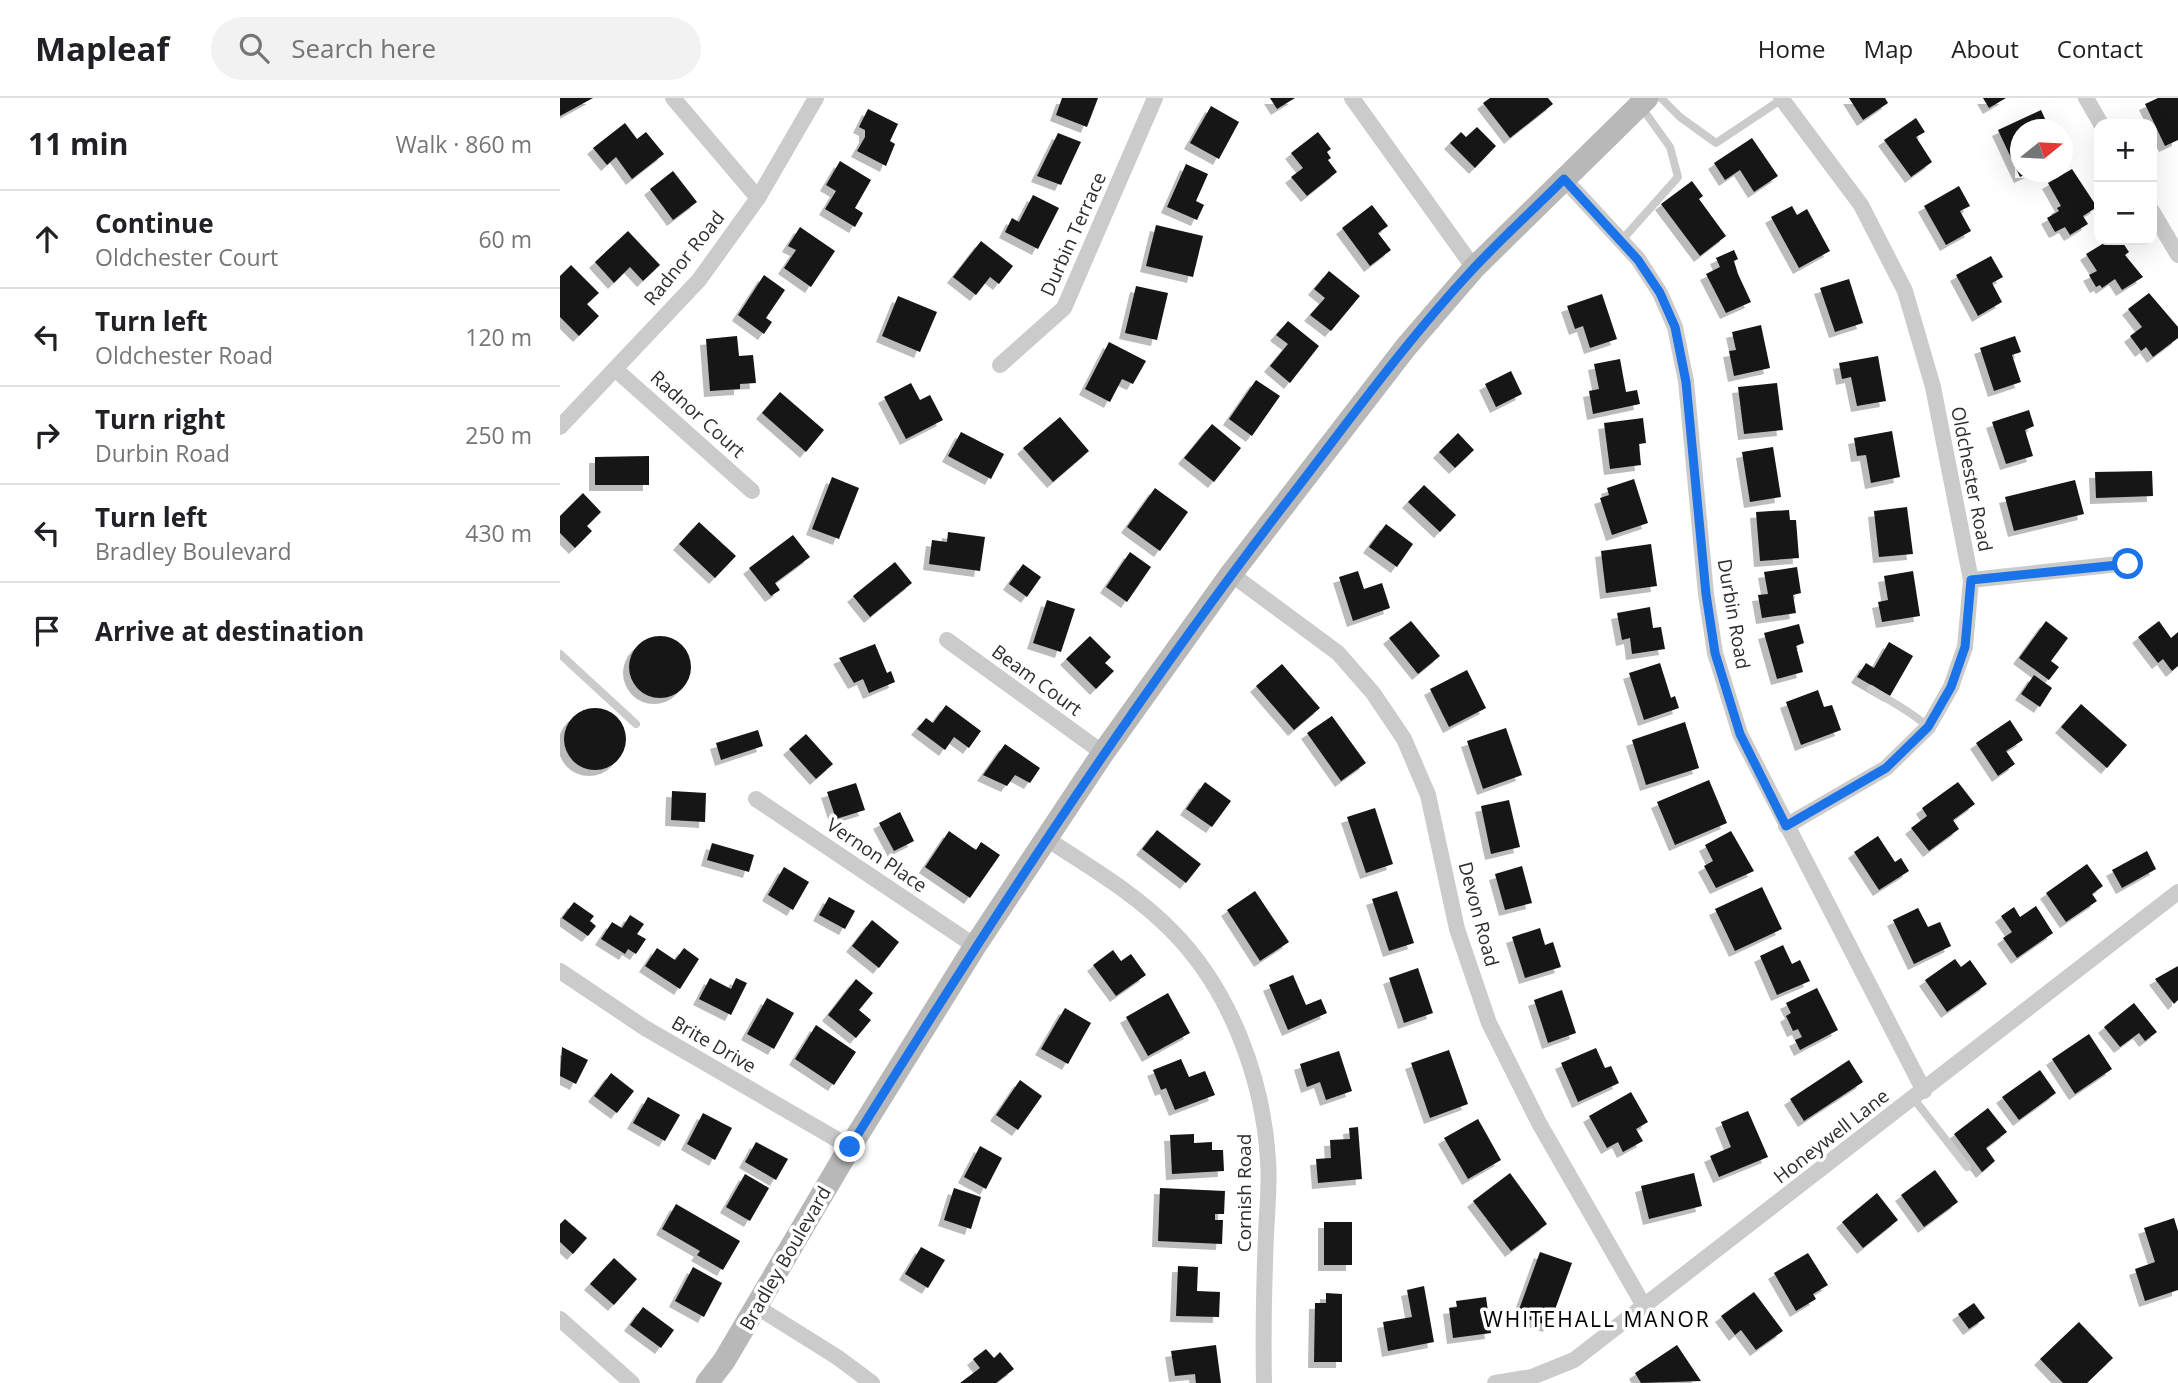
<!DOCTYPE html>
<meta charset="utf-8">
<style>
body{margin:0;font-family:"Open Sans",sans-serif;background:#f2f2f2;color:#202124}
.controls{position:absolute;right:21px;top:21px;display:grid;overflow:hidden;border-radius:14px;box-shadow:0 7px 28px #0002}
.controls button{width:63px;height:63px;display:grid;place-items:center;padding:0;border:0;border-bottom:2px solid #e0e0e0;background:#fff;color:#202124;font:35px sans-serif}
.compass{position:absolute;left:1450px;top:21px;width:63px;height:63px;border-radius:50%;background:#fff;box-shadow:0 7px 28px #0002;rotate:72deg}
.stop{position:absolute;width:21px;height:21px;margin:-16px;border:5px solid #1a73e8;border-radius:50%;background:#fff}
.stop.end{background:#1a73e8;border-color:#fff;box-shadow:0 2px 7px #0008}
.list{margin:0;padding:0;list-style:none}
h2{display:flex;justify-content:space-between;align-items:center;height:91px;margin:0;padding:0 28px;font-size:30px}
h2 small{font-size:23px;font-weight:400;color:#757577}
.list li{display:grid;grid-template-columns:46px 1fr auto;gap:21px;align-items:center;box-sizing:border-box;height:98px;padding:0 28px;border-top:2px solid #e0e0e0}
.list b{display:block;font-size:26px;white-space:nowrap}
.list p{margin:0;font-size:23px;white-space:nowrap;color:#757577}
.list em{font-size:23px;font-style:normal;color:#757577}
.icon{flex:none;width:38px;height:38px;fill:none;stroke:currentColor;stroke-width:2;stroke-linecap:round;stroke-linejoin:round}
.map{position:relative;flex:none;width:1618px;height:1285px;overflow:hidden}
header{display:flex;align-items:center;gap:42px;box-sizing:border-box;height:98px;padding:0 35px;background:#fff;border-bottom:2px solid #e0e0e0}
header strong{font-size:33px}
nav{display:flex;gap:38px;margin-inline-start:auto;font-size:24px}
.search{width:490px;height:63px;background:#f2f2f2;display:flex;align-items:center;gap:18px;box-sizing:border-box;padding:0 24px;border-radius:38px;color:#757577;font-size:26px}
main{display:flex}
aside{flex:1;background:#fff}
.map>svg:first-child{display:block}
.building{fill:#151515;filter:url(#shadow)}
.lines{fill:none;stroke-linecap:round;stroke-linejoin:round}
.lane{stroke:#cbcbcb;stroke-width:8}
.street{stroke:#cbcbcb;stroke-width:16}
.secondary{stroke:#b8b8b8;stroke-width:23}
.route{stroke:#1a73e8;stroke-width:9}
.labels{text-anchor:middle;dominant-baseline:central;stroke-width:7;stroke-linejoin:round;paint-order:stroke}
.street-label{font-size:19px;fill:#2e2e2e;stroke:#fff}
.neighbourhood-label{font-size:21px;letter-spacing:2px;fill:#000;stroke:#fff}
</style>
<header>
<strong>Mapleaf</strong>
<div class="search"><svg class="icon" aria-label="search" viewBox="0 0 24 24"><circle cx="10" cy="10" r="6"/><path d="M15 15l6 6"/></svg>Search here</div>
<nav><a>Home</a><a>Map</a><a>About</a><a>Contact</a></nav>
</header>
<main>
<aside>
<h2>11 min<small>Walk · 860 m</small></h2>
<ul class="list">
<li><svg class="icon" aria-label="ahead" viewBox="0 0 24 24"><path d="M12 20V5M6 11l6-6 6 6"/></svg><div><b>Continue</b><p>Oldchester Court</p></div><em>60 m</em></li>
<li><svg class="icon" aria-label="left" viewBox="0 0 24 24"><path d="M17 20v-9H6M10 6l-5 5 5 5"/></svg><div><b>Turn left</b><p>Oldchester Road</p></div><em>120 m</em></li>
<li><svg class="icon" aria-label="right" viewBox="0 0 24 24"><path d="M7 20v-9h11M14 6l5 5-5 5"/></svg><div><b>Turn right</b><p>Durbin Road</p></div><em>250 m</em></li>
<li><svg class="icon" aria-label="left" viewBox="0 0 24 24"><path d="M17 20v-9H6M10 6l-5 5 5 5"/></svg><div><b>Turn left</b><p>Bradley Boulevard</p></div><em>430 m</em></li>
<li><svg class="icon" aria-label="arrive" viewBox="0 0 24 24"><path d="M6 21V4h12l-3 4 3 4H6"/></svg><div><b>Arrive at destination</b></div></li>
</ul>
</aside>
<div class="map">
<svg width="1618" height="1285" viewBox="0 0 1618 1285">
<defs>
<filter id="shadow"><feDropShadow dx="-6" dy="6" stdDeviation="0" flood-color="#0004"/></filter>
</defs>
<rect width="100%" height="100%" fill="#fff"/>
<g class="building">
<polygon points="0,0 33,0 0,18"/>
<polygon points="502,0 538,0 527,29 496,17"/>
<polygon points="710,0 735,0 717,11"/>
<polygon points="930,0 988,0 993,6 950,40 923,5"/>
<polygon points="1289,0 1325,0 1328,5 1303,22"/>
<polygon points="1423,0 1446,0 1429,10"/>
<polygon points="1598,0 1618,0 1618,42 1605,48 1585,6"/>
<polygon points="651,8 679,24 659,61 630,45"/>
<polygon points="308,11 338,26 330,43 335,46 326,68 297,53 305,39 305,32 299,29"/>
<polygon points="1481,12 1490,32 1461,32 1461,74 1471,74 1460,79 1438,32"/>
<polygon points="1356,20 1365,34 1356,39 1372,64 1351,79 1324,42"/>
<polygon points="65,25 77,41 86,34 104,56 72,81 56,59 47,67 33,50"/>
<polygon points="917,29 936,48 915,70 890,45 901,34 906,39"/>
<polygon points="758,34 771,51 767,54 771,60 768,62 777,74 747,98 731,79 743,70 731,55"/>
<polygon points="498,35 521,44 501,87 477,78"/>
<polygon points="1192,40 1218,78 1194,94 1180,72 1165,82 1154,65"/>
<polygon points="280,63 311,82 295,110 303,115 295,129 265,111 276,93 266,87"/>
<polygon points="626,66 648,76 636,103 644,107 637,122 607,109"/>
<polygon points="1512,71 1537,109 1523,118 1528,126 1510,137 1505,129 1495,134 1487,120 1499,113 1497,110 1501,108 1488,85"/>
<polygon points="113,73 137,104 113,122 90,91"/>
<polygon points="1132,83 1143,98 1139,101 1166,138 1140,158 1101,106"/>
<polygon points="1399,88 1410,108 1400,113 1411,133 1386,147 1364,108"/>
<polygon points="473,97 499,110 478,151 445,134 452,120 459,124"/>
<polygon points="812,107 828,128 818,135 831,152 810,168 782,130"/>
<polygon points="1232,108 1237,117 1247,111 1270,153 1239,170 1211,119"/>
<polygon points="596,127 643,138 633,179 586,168"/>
<polygon points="240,129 275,153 251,189 224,170 236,152 228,148"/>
<polygon points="68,133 100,167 83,183 70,169 54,185 35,164"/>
<polygon points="1549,142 1561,142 1569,154 1565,157 1583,179 1562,192 1555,181 1542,190 1540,187 1536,189 1529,177 1537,173 1526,156"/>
<polygon points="421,143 453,168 439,186 430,179 416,197 393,179"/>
<polygon points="1174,152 1178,161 1174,163 1178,176 1191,204 1166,215 1146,176 1160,169 1156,160"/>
<polygon points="1431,158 1443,179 1432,185 1442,204 1418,218 1396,177"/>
<polygon points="11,167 39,195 27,206 39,218 19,238 0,219 0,178"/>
<polygon points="769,173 800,198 771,233 750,217 765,200 754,191"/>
<polygon points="204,177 225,192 206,220 212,224 204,236 178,217"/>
<polygon points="1289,181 1303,225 1275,234 1260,190"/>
<polygon points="576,188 608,195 597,242 565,235"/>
<polygon points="1589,195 1618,229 1618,240 1593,259 1586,249 1581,253 1570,238 1582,229 1568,211"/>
<polygon points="1042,196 1057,241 1030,250 1023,228 1015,231 1007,208"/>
<polygon points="338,198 377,214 360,254 322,238"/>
<polygon points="728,223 759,248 730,285 710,268 728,246 716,237"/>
<polygon points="1201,227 1210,270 1174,278 1169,253 1176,252 1172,234"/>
<polygon points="177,238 179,258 193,257 196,285 180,286 180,291 150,293 146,241"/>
<polygon points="1455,238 1461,254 1452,257 1461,284 1434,293 1420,250"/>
<polygon points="549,244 586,263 573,286 562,281 550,304 525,291"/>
<polygon points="1318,258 1326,303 1297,308 1291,279 1282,281 1279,265"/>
<polygon points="1060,261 1066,294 1077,292 1080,306 1033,316 1029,293 1039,291 1034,266"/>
<polygon points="951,273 962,296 936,309 925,286"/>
<polygon points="696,282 720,298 692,338 669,321"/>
<polygon points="351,285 360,302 370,297 383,322 346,341 324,299"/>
<polygon points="1217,285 1223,332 1184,336 1178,289"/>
<polygon points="220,294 264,332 246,354 202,315"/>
<polygon points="1469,312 1474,328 1465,332 1473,358 1446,366 1432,324"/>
<polygon points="500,319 529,353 493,384 463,350"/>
<polygon points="1083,320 1086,345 1079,346 1081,367 1050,371 1044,325"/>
<polygon points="652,326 681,350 654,384 624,360"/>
<polygon points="1332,333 1340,379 1311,385 1306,357 1297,358 1294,340"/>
<polygon points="401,334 444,356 431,381 388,358"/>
<polygon points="898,335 914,352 895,370 879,354"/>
<polygon points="1213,349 1221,399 1190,404 1182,354"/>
<polygon points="89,358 89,387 35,387 35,359"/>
<polygon points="1592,373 1593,398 1536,400 1535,374"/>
<polygon points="272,379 299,390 279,441 252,431"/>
<polygon points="1074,381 1088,425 1052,437 1040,400 1049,397 1047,390"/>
<polygon points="1515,382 1524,416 1454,433 1445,399"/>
<polygon points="864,387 896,417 880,434 848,404"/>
<polygon points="595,390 628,414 600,453 567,429"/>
<polygon points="23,395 41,414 27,428 32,433 15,450 0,435 0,418"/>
<polygon points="1347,409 1353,456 1319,459 1314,413"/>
<polygon points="1229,412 1230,422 1236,422 1239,460 1200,463 1196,414"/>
<polygon points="139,424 176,458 155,480 119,446"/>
<polygon points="826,426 853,446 837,469 809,449"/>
<polygon points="388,434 425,439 420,473 369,466 372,442 387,444"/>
<polygon points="233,437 250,459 215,485 220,492 211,498 189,470"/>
<polygon points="1091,446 1097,488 1046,495 1041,453"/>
<polygon points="570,454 591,469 567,504 546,489"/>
<polygon points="335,464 352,485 310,519 293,498"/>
<polygon points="463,466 481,479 467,499 449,486"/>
<polygon points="1237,469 1241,495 1233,497 1236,515 1202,520 1198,497 1208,496 1204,474"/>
<polygon points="798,473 804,491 822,485 830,510 793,523 779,479"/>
<polygon points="1353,473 1360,518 1322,524 1318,504 1328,502 1324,478"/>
<polygon points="487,502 515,511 501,554 473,545"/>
<polygon points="1090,509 1093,530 1101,529 1105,551 1072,556 1070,540 1062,542 1057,515"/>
<polygon points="851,523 880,558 858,576 829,540"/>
<polygon points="1486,523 1508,540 1491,563 1499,569 1489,582 1459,560"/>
<polygon points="1599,523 1611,540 1618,534 1618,568 1612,573 1603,561 1598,565 1578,539"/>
<polygon points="1239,526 1244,545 1236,548 1243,574 1217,581 1204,535"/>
<circle cx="100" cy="569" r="31"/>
<polygon points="530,538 551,559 545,565 554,573 536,591 506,561"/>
<polygon points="1329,544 1353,558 1330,598 1297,579 1306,565 1314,570"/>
<polygon points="315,546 327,575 331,573 335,584 309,595 303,581 294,585 279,560"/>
<polygon points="1100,565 1111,600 1115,598 1119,610 1084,622 1069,575"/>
<polygon points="722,566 760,610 734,632 696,588"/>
<polygon points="907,572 926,610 889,629 870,591"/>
<polygon points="1474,577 1492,590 1480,609 1461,596"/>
<polygon points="1258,592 1264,609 1272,607 1281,632 1241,647 1226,604"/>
<polygon points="1521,606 1567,647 1547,670 1501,629"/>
<polygon points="386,607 421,633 409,650 394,639 385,652 357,631 366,620 373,625"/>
<circle cx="35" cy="641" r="31"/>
<polygon points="772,618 806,665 781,683 747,635"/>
<polygon points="1450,622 1463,642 1446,653 1455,666 1438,678 1416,645"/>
<polygon points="1125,624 1139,670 1086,687 1072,642"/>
<polygon points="946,630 962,677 923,691 907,643"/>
<polygon points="198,632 203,648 161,662 156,645"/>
<polygon points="246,636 273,666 256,681 229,651"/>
<polygon points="445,646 480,670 470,685 455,677 447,688 423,677"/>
<polygon points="1149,682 1167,725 1115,747 1097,704"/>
<polygon points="645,684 671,703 652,729 626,711"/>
<polygon points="1398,684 1415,706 1393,722 1399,731 1369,753 1351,730 1367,718 1362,710"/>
<polygon points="296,685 305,712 276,721 267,694"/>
<polygon points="112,693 146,695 145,724 111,722"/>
<polygon points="949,702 960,749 931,756 921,708"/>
<polygon points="815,710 833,766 806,775 787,719"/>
<polygon points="340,714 354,743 334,753 319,725"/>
<polygon points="597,732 641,766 626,785 582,751"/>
<polygon points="389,733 416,752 421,744 440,757 410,800 365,769"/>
<polygon points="1171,733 1194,773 1156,790 1144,768 1153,763 1145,747"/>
<polygon points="1318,738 1335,764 1341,760 1349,773 1319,792 1294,754"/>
<polygon points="152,745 194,757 189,774 147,762"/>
<polygon points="1587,753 1596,771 1562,790 1552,772"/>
<polygon points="1527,766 1543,788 1532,796 1537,803 1506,824 1486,795"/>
<polygon points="962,768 972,805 945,812 935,776"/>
<polygon points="224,769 249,784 233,812 208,797"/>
<polygon points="1202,789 1222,831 1175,853 1155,811"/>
<polygon points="695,793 729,844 700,863 667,812"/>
<polygon points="837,793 854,845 829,853 812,801"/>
<polygon points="269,799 295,813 285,831 259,817"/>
<polygon points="14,804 34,818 30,823 36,828 28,838 2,820"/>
<polygon points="1476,808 1493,835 1457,860 1443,840 1452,834 1441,818 1454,809 1460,819"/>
<polygon points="1358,810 1368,829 1380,824 1391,848 1354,866 1333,822"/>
<polygon points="70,817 84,826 77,836 86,841 76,856 68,851 65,856 41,841 52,824 62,830"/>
<polygon points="312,822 339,844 319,870 292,848"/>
<polygon points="980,830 985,847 993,844 1001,869 965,880 952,839"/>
<polygon points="1223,847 1232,866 1240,862 1250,883 1217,897 1200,858"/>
<polygon points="97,850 115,862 124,850 139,861 120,891 85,868"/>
<polygon points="553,852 561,863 571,856 586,877 556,898 533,867"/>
<polygon points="1395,861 1401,869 1410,862 1427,886 1387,914 1365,882"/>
<polygon points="1618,868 1618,902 1614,906 1595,881"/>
<polygon points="858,870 873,915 844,925 829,880"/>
<polygon points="733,877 746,907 761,901 767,915 728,932 709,887"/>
<polygon points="150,880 171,891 176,880 187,885 171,917 139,901"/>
<polygon points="296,881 313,895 299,912 311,922 296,940 268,917"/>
<polygon points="1257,890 1278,932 1240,952 1235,942 1242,939 1238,931 1233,933 1226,918 1231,915 1226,905"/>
<polygon points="1002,892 1016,935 988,945 974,902"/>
<polygon points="608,895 630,935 588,958 566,919"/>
<polygon points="207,900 234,915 214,951 187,936"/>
<polygon points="1574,905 1597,934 1585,943 1579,935 1560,949 1544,929"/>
<polygon points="505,910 531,925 508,966 481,951"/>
<polygon points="256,927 296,954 274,987 235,961"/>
<polygon points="1529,936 1552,971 1515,996 1492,961"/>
<polygon points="2,949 28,962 16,986 0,978"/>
<polygon points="1036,950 1045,970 1051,968 1059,985 1018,1004 1001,965"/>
<polygon points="889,952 908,1006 870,1020 851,965"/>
<polygon points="779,953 792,993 766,1002 760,984 747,989 740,966"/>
<polygon points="621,961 629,979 645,973 655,997 615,1012 606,990 601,992 593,972"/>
<polygon points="1289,962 1303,984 1244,1023 1230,1001"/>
<polygon points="1480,972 1496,995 1459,1022 1442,999"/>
<polygon points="51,975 74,993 57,1015 34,998"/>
<polygon points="460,982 482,998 458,1032 436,1017"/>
<polygon points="1071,994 1088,1024 1076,1031 1083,1043 1063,1054 1058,1044 1047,1050 1029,1018"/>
<polygon points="88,999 120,1017 105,1043 73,1025"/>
<polygon points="1428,1010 1447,1034 1426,1050 1435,1063 1422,1074 1394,1036"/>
<polygon points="1188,1013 1208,1059 1159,1079 1150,1058 1171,1049 1161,1024"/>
<polygon points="143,1015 172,1030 155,1062 127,1046"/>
<polygon points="918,1021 941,1062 908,1081 884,1040"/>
<polygon points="798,1029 802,1081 758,1085 756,1061 771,1060 770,1042 790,1041 789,1030"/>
<polygon points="634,1036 634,1045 652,1044 652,1052 663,1052 664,1073 612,1076 610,1037"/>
<polygon points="196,1044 228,1061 216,1082 185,1064"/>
<polygon points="420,1048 442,1060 426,1091 404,1079"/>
<polygon points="1375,1072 1398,1104 1364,1129 1341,1097"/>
<polygon points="950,1075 987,1126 951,1153 913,1103"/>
<polygon points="1134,1075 1142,1108 1089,1121 1081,1088"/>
<polygon points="185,1076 209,1090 190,1123 166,1109"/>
<polygon points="394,1090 421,1099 411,1131 384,1122"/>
<polygon points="600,1090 665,1093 664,1116 655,1116 655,1122 663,1122 662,1146 598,1143"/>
<polygon points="1317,1095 1338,1122 1303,1150 1282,1124"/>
<polygon points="116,1106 180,1143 163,1172 137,1157 140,1153 102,1131"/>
<polygon points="1614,1120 1618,1133 1618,1192 1585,1203 1575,1171 1595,1164 1584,1130"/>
<polygon points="5,1121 27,1140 13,1156 0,1144 0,1126"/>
<rect x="764" y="1124" width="28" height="43"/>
<polygon points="361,1149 385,1162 368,1190 345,1176"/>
<polygon points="980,1154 1012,1165 989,1228 957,1217"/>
<polygon points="1248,1155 1268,1187 1253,1196 1256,1201 1236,1213 1214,1175"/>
<polygon points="54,1160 77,1181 54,1207 30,1186"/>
<polygon points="618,1168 638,1169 637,1193 660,1194 659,1219 616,1218"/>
<polygon points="133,1169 162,1185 144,1219 115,1203"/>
<polygon points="864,1188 874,1244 828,1253 823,1224 852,1219 847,1192"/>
<polygon points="1194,1194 1223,1233 1196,1252 1181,1232 1175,1237 1161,1218"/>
<polygon points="766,1195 782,1196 782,1264 754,1264 755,1205 766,1205"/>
<polygon points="926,1199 931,1235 893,1240 889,1210 897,1209 896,1203"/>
<polygon points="1414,1205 1425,1220 1409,1231 1398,1216"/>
<polygon points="83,1209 114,1232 101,1250 70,1227"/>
<polygon points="1519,1224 1553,1260 1527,1285 1503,1285 1480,1261"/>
<polygon points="656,1247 661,1285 636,1285 635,1276 615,1278 611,1253"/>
<polygon points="1117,1247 1141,1283 1081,1285 1075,1275"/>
<polygon points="426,1251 434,1260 440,1254 454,1271 436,1285 400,1285 420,1270 413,1261"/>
</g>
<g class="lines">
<g class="lane">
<polyline points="1101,0 1120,19 1156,45 1222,1"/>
<polyline points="1061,143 1118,79 1110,49 1082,10"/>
<polyline points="0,556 76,626"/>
<path d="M1311,591C1331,604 1351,613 1368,629"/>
<polyline points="1354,1001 1407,1069"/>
</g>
<g class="street">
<polyline points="113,0 198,100"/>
<polyline points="792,0 914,170"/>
<polyline points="1221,0 1301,107 1345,193 1373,289 1411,482 1405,549 1391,589 1368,629 1326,670 1226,728"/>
<polyline points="1526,0 1541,26"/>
<polyline points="1004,81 1078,161 1100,195 1115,229 1126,283 1146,496 1155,555 1180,636 1364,993"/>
<polyline points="1592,113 1618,157"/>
<polyline points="440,267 504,210 595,0"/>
<polyline points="55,271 192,393"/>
<polyline points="0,329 139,182 198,100 256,0"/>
<polyline points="671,476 778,555 813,595 844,641 868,697 897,831 929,925 979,1025 1084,1208"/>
<polyline points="1411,482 1568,465"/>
<polyline points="387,542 543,655"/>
<polyline points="196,701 415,848"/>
<path d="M487,741C529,769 575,795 611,832C670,891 703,980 708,1062C710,1086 707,1112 706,1136C704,1186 703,1235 704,1285"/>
<polyline points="0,873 85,930 290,1049"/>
<polyline points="197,1209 277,1259 312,1285"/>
<polyline points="0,1221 72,1285"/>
<polyline points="935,1285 972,1279 1014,1262 1618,794"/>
</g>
<polyline class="secondary" points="147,1285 164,1263 290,1049 415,848 543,655 671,476 846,249 914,170 1087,0"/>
</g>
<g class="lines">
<path class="route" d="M290,1049C427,828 569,609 728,402C788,324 846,243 913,171C942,140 974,111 1004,81L1078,162L1100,195L1115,229L1126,284L1146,496L1155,555L1180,636L1226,728L1326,670L1368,629L1391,589L1405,549L1411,482L1568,466"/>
</g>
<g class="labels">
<g class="street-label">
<text transform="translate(513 136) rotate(-66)">Durbin Terrace</text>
<text transform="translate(124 160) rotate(-51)">Radnor Road</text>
<text transform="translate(138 316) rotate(42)">Radnor Court</text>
<text transform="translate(1412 381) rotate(79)">Oldchester Road</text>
<text transform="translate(1174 516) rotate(80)">Durbin Road</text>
<text transform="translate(477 582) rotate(36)">Beam Court</text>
<text transform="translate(317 757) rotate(34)">Vernon Place</text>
<text transform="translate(919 816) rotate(75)">Devon Road</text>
<text transform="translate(154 946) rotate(30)">Brite Drive</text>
<text transform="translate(1271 1038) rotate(-38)">Honeywell Lane</text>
<text transform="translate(684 1095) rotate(-90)">Cornish Road</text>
<text transform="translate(225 1160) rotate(-60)">Bradley Boulevard</text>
</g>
<g class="neighbourhood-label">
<text x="1037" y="1221">WHITEHALL MANOR</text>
</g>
</g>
</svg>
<div class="controls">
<button>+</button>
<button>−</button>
</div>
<svg class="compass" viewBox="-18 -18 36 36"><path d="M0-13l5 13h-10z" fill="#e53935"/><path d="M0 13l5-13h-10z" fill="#757577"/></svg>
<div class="stop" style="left:1568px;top:466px"></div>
<div class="stop end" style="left:290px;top:1049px"></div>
</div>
</main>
